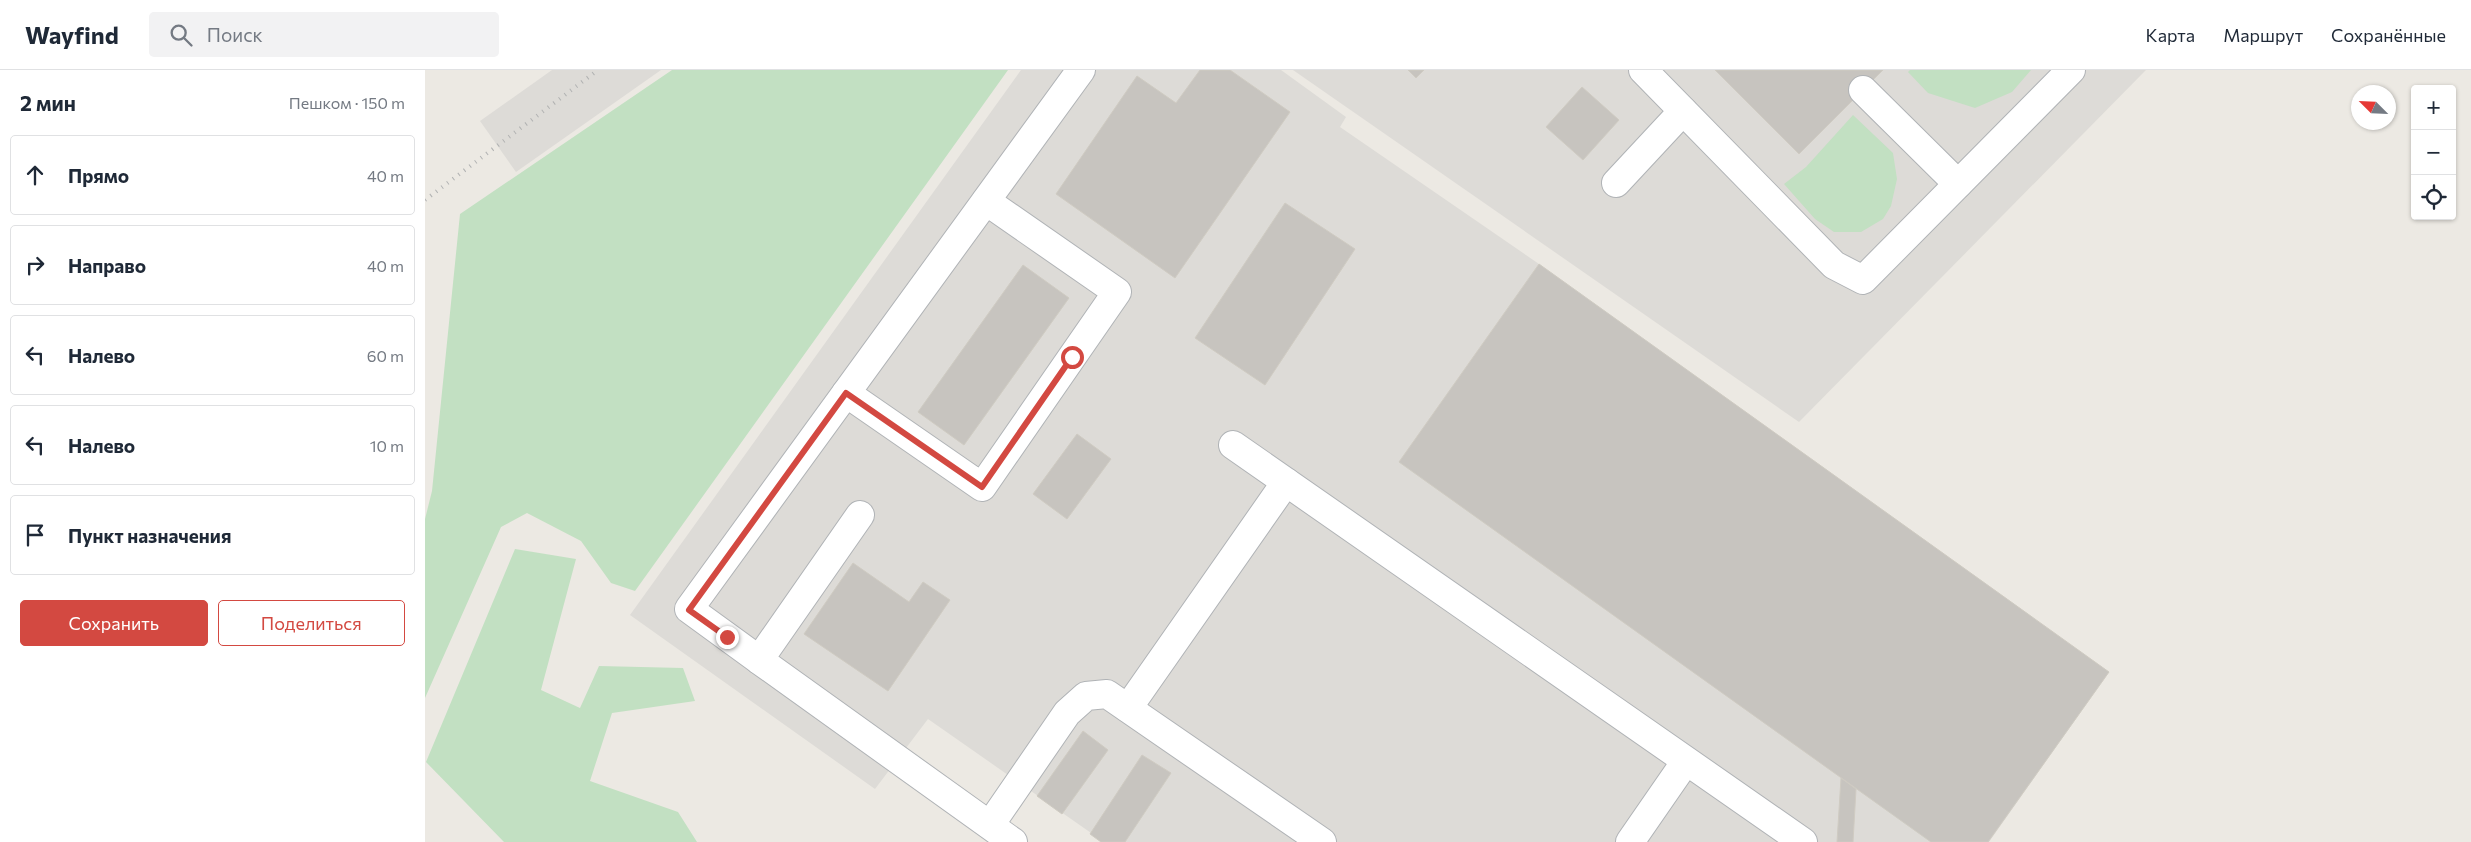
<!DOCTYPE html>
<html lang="ru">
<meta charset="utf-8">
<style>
body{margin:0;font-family:Commissioner,sans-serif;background:#f2f2f3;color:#1f2937}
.controls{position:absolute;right:15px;top:15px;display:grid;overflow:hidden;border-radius:5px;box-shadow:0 1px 4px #0004}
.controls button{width:45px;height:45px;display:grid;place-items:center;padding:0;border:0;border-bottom:1px solid #e0e1e3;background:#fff;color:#1f2937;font:25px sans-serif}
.compass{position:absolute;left:1926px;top:15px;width:45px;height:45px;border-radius:50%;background:#fff;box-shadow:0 1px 4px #0004;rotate:294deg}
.stop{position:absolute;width:15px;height:15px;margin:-11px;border:4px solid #d34941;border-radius:50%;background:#fff}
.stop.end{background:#d34941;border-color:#fff;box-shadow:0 1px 5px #0008}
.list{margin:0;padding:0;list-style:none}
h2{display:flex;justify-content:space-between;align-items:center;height:65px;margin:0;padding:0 20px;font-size:21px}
h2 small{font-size:16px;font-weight:400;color:#747a83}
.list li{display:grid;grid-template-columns:32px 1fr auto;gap:15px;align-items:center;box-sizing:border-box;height:80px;margin:0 10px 10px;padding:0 10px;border:1px solid #e0e1e3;border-radius:5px}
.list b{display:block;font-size:19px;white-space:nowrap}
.list em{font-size:16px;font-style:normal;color:#747a83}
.actions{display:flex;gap:10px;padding:15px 20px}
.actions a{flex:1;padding:11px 0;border:1px solid #d34941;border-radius:5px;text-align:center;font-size:18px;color:#d34941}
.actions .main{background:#d34941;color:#fff}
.icon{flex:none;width:28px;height:28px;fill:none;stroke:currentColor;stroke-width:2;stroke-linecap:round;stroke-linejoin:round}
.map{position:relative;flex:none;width:2046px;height:772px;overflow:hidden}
header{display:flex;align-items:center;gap:30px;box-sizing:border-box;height:70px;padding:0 25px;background:#fff;border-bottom:1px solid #e0e1e3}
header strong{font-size:24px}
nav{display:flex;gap:28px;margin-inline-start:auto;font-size:18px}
.search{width:350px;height:45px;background:#f2f2f3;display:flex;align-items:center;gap:12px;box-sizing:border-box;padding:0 18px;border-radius:5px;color:#747a83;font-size:19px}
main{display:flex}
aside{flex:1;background:#fff}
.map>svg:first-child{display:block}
.industrial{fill:#dddbd7}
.green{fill:#c2e0c2}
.building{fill:#c7c4bf;stroke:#cfcbc2}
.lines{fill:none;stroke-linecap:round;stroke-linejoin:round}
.minor-casing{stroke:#b0b3b6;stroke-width:30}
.minor{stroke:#fff;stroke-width:28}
.rail{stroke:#b1b2b2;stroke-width:4;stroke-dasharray:1 6;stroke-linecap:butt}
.route{stroke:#d34941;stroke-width:6}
</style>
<header>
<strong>Wayfind</strong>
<div class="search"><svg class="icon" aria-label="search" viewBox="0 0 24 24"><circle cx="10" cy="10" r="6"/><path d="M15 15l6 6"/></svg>Поиск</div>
<nav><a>Карта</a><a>Маршрут</a><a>Сохранённые</a></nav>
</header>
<main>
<aside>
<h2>2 мин<small>Пешком · 150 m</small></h2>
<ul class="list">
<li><svg class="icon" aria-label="ahead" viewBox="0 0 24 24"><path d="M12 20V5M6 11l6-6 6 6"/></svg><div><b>Прямо</b></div><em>40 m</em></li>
<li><svg class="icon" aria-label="right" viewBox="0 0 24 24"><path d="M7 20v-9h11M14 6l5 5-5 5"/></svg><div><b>Направо</b></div><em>40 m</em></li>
<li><svg class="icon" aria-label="left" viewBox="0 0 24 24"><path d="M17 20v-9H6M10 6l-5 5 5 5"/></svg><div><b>Налево</b></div><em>60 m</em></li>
<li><svg class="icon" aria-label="left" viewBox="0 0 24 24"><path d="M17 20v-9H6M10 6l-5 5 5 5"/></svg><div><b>Налево</b></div><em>10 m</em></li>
<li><svg class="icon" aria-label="arrive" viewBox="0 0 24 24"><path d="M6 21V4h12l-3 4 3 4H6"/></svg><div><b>Пункт назначения</b></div></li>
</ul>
<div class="actions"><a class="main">Сохранить</a><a>Поделиться</a></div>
</aside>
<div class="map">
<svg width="2046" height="772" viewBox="0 0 2046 772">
<rect width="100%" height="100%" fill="#ece9e3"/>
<g class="industrial">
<polygon points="127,0 236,0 91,102 55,51"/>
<polygon points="596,0 856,0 921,47 915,57 1114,194 1684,602 1564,772 679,772 503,649 450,719 205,545"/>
<polygon points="868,0 1721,0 1374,352"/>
</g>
<g class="green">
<polygon points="247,0 583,0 210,521 186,513 156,471 102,443 76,457 0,628 0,449 7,421 35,144"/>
<polygon points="1485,0 1606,0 1587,22 1550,38 1503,23 1483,2"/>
<polygon points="1428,45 1468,83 1472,109 1466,136 1458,149 1436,162 1409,162 1390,149 1359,114 1381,97"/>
<polygon points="90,479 151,489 116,620 155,638 174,596 258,598 270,631 187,643 165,711 253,742 272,772 79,772 1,692"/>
</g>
<g class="building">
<polygon points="775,0 805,0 865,42 750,208 631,124 712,6 751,33"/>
<polygon points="983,0 999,0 991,8"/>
<polygon points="1290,0 1458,0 1374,84"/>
<polygon points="1157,17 1194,50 1158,90 1121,57"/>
<polygon points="860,133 930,179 840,315 770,268"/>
<polygon points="1114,194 1684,602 1563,772 1506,772 974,392"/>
<polygon points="598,195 644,228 539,375 493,342"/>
<polygon points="652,364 686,389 642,449 608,424"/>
<polygon points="428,493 484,532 498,512 525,530 463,621 379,564"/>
<polygon points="658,661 683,680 637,744 612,726"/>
<polygon points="717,685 746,703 700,772 676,772 665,764"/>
<polygon points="1416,708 1431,719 1428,772 1412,772"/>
</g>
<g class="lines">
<defs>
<g id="minor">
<polyline points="1218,0 1409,195 1438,210 1646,0"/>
<polyline points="1438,20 1533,114"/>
<polyline points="1191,113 1258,41"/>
<polyline points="421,323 557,417 692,222 561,131"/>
<polyline points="808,375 1378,772"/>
<polyline points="435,445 334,590 588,772"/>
<polyline points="334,590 264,539 656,0"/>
<polyline points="703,638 861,412"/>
<polyline points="565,755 642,643 661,626 682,624 897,772"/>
<polyline points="1205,772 1261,691"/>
</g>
</defs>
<use href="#minor" class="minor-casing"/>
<use href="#minor" class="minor"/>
<polyline class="rail" points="0,130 173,0"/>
</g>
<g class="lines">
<polyline class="route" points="302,567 264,540 421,323 557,417 647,287"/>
</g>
</svg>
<div class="controls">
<button>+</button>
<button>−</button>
<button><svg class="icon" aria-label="locate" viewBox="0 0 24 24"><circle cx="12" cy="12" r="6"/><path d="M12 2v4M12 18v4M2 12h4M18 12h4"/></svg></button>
</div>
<svg class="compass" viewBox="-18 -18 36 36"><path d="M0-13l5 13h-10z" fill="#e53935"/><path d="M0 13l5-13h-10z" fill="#747a83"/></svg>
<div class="stop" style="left:647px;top:287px"></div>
<div class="stop end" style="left:302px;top:567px"></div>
</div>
</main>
